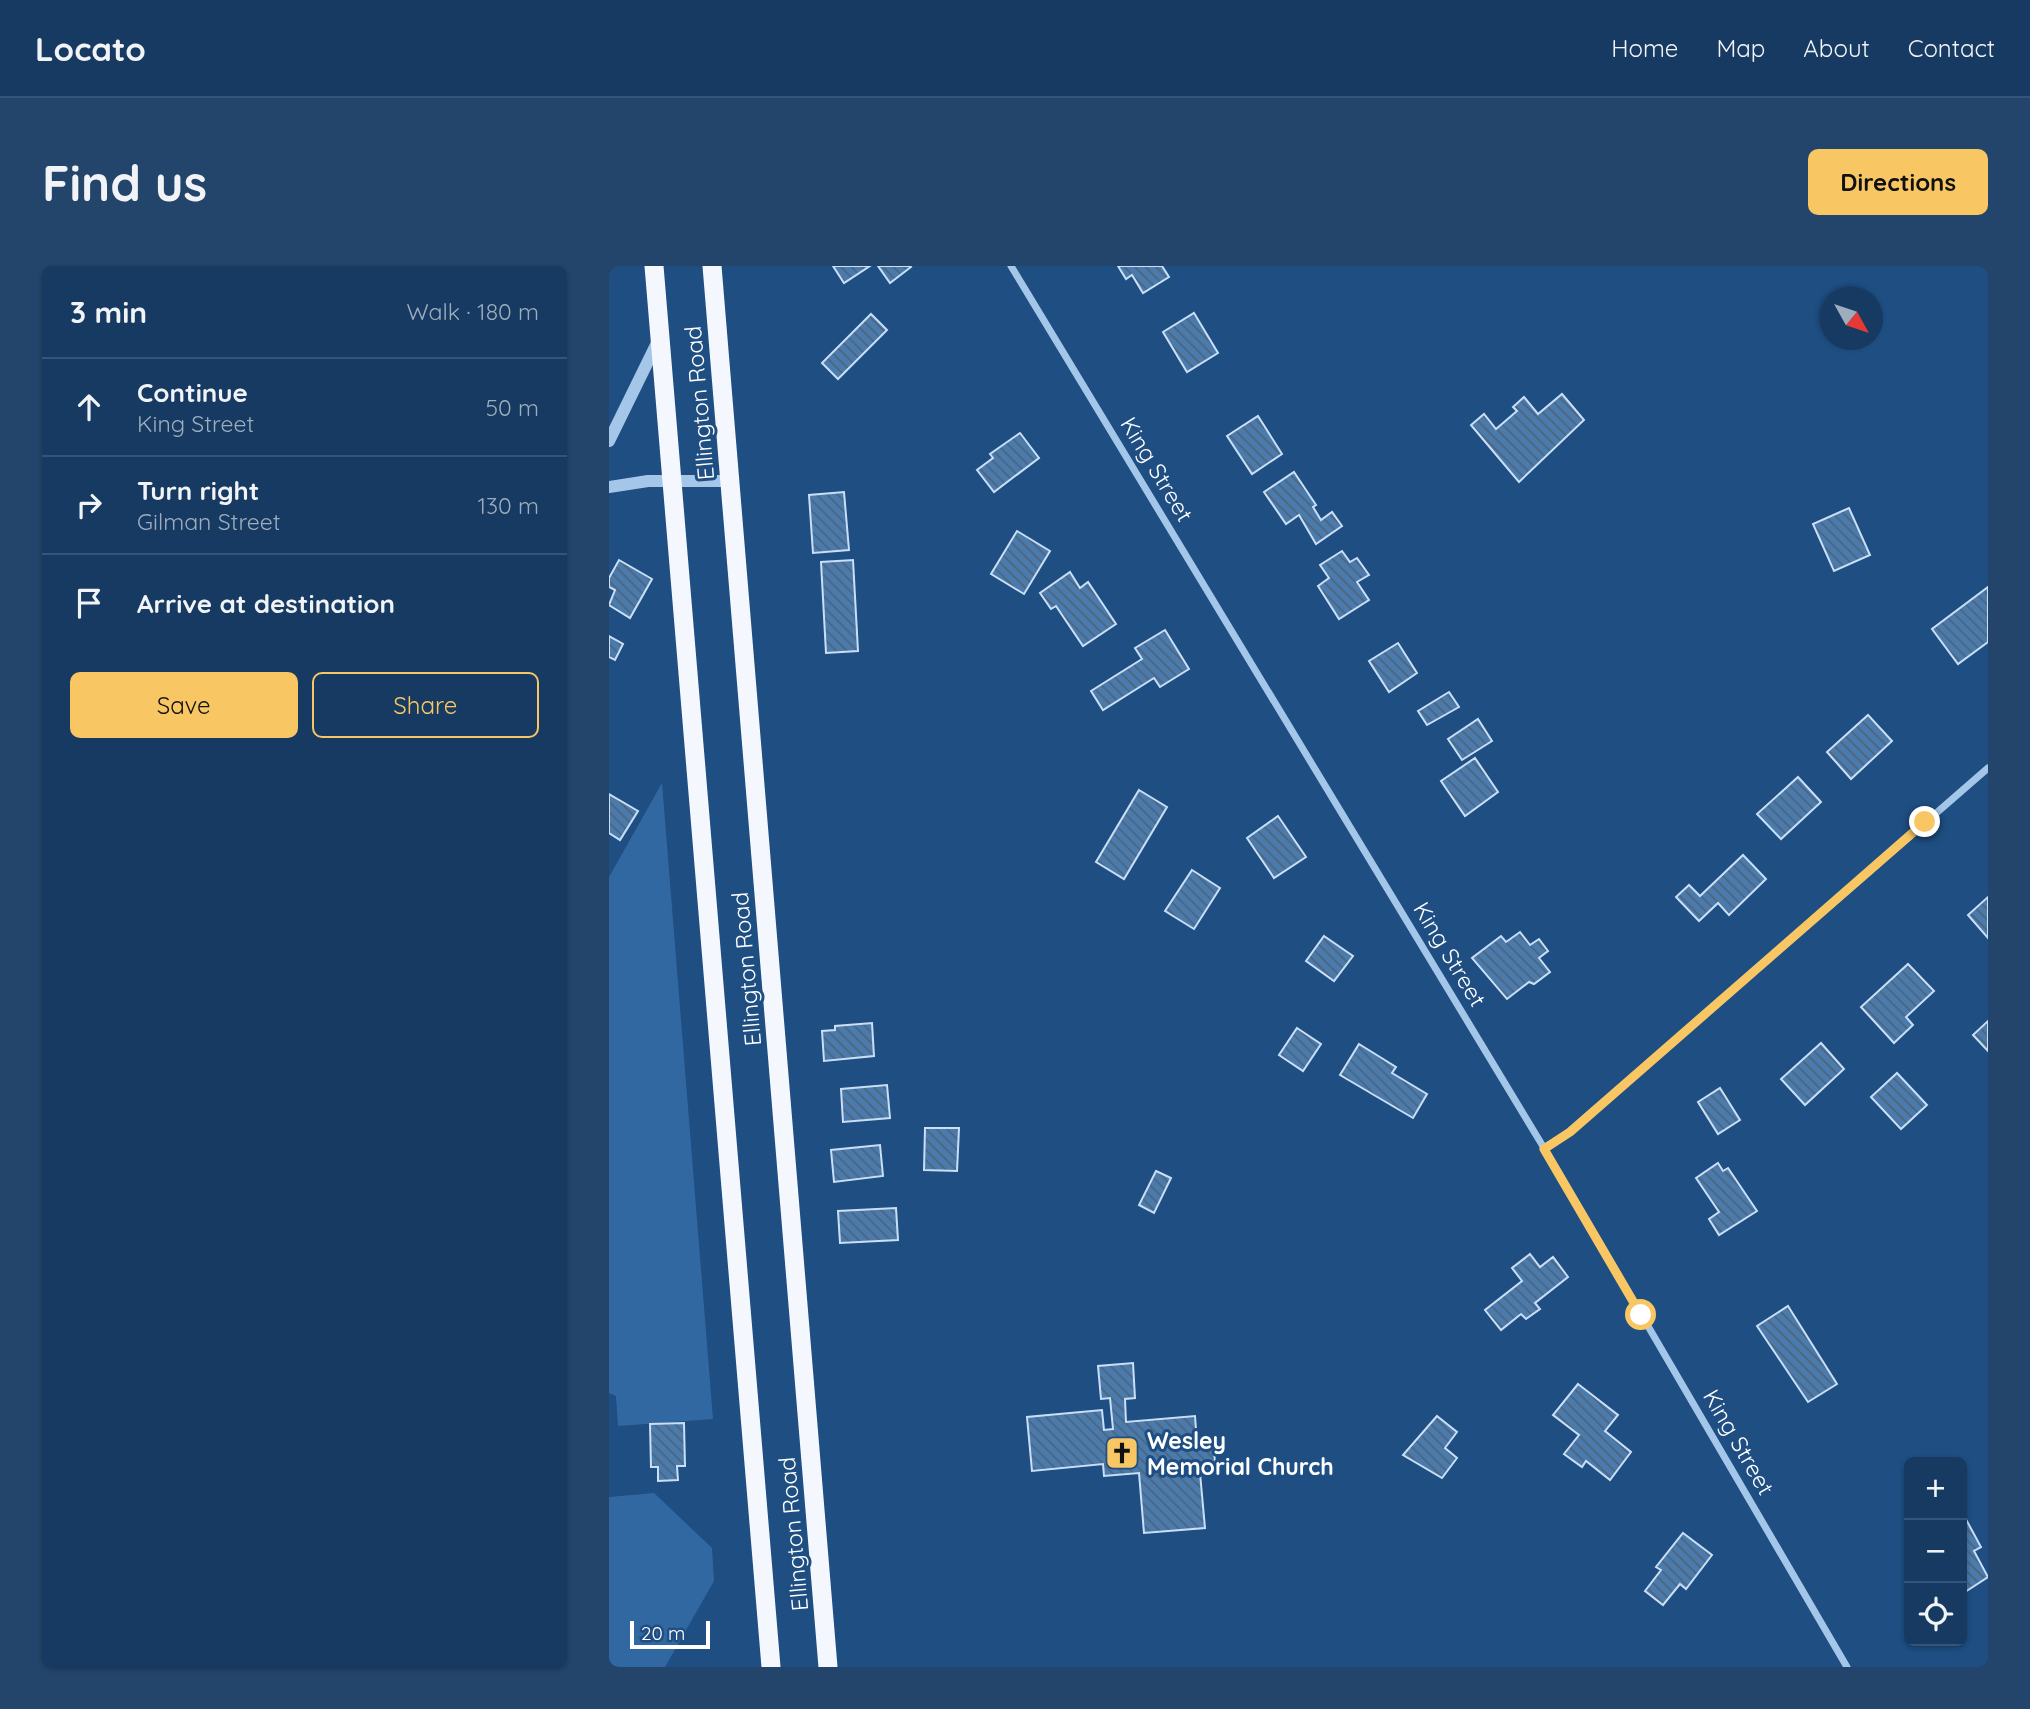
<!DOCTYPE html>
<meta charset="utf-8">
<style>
body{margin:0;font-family:Quicksand,sans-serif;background:#23456b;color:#f1f3f6}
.controls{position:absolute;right:21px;bottom:21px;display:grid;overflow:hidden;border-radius:10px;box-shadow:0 2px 5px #0004}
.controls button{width:63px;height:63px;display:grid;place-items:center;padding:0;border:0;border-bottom:2px solid #355477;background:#163a62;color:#f1f3f6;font:35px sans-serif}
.compass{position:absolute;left:1211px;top:21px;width:63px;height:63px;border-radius:50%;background:#163a62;box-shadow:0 2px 5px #0004;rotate:130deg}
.scale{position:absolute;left:21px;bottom:18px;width:80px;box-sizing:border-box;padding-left:7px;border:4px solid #fff;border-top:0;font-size:19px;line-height:24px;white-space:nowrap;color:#fff;-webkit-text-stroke:5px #1e4e82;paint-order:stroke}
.stop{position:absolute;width:21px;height:21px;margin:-16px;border:5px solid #f8c764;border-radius:50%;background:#fff}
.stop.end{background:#f8c764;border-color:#fff;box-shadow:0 2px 7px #0008}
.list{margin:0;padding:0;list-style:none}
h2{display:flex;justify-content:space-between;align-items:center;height:91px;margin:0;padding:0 28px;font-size:30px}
h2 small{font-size:23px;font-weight:400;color:#9eadbe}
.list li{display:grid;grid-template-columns:46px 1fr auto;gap:21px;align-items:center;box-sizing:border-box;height:98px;padding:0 28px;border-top:2px solid #355477}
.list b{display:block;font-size:26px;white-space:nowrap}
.list p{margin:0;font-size:23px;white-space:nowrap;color:#9eadbe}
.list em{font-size:23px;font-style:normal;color:#9eadbe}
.actions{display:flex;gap:14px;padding:21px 28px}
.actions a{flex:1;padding:16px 0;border:2px solid #f8c764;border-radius:10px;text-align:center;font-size:24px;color:#f8c764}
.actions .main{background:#f8c764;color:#111}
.icon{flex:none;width:38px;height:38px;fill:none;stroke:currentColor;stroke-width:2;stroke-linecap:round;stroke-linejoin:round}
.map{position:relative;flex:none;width:1379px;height:1401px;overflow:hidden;border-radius:10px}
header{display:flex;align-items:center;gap:42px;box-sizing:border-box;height:98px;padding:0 35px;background:#163a62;border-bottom:2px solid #355477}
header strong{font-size:33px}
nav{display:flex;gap:38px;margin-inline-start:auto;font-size:24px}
.intro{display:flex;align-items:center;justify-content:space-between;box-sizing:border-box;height:168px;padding:0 42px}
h1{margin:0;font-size:49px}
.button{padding:18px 32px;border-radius:10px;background:#f8c764;color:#111;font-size:24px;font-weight:700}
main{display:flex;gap:42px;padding:0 42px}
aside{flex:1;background:#163a62;border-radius:10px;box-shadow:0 2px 5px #0004}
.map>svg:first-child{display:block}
.green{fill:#3268a1}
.building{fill:url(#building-back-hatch);stroke:#c9dff7;stroke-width:2}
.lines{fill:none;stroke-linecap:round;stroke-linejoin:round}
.minor{stroke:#a4c6e9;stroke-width:7}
.tertiary{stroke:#a4c6e9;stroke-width:12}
.trunk{stroke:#f4f8fe;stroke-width:19}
.route{stroke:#f8c764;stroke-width:9}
.labels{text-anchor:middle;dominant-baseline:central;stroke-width:6;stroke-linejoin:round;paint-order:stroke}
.street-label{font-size:23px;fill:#fff;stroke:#1e4e82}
.poi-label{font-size:23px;font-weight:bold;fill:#fff;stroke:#1e4e82;text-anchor:start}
</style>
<header>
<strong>Locato</strong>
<nav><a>Home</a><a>Map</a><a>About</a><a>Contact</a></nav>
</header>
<div class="intro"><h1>Find us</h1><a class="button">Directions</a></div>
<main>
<aside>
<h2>3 min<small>Walk · 180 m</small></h2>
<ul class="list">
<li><svg class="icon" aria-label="ahead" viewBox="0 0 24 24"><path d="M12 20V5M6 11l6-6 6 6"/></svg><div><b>Continue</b><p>King Street</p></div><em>50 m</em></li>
<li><svg class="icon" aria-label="right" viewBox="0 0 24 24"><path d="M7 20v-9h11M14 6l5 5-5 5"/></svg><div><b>Turn right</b><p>Gilman Street</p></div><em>130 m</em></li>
<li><svg class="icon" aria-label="arrive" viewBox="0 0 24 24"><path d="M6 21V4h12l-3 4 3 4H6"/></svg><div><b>Arrive at destination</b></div></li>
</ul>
<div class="actions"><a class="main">Save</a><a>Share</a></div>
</aside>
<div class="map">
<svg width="1379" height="1401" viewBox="0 0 1379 1401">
<defs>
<pattern id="building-back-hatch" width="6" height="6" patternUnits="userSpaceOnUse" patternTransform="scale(1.75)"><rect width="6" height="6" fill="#4b7bad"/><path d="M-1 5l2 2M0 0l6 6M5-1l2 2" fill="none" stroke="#4c647c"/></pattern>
</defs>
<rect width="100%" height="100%" fill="#1e4e82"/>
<g class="green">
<polygon points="53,517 104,1153 9,1160 7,1130 0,1127 0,611"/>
<polygon points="45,1227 103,1282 105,1315 56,1401 0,1401 0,1231"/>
</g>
<g class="building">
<polygon points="224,0 261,0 235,17"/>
<polygon points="269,0 301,0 302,1 281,17"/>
<polygon points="509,0 553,0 560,11 534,27 523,9 517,13"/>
<polygon points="585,47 609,87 578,106 554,66"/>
<polygon points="262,48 278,64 229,113 213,97"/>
<polygon points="953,128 975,154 910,216 862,159 875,148 887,163 908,145 904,141 915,131 929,148"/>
<polygon points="649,150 673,188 643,208 618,170"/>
<polygon points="411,167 430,192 385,226 368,204 384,192 381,188"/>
<polygon points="685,206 707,239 704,241 712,254 723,246 733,260 707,278 690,249 677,258 655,226"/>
<polygon points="235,226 240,284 204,287 200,229"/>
<polygon points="1240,242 1261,289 1225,305 1204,258"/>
<polygon points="408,265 441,285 415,328 382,308"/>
<polygon points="733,285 741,296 748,292 760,309 748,316 760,334 730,353 709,320 720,312 711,299"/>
<polygon points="10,294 43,313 21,352 0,339 6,324 0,321 0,312"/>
<polygon points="244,294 249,385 217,387 212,296"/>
<polygon points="461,306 471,322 479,316 507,358 474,380 447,340 442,343 431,327"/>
<polygon points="1379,321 1379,376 1349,398 1323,363"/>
<polygon points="556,364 580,403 551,421 545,412 494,444 482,425 533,393 526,382"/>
<polygon points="0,370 14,378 6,394 0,391"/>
<polygon points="789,377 808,407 780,426 760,395"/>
<polygon points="840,426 850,441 818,459 809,445"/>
<polygon points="1259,449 1283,475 1242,513 1218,486"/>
<polygon points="869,453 883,475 853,494 839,473"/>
<polygon points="866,492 889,526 856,550 832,515"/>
<polygon points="1189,511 1212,536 1172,573 1148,548"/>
<polygon points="530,524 558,541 515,613 487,596"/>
<polygon points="0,528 29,545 11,574 0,567"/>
<polygon points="669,550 697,591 665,612 638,572"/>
<polygon points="1134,589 1157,613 1120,649 1109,637 1090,655 1067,631 1080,619 1091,630"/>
<polygon points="583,604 611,622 585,663 556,645"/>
<polygon points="1379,631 1379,672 1359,649"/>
<polygon points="911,666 921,679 930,673 939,685 930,692 941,706 925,718 920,716 898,733 863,692 892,670 897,676"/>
<polygon points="715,670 744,690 725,715 697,695"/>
<polygon points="1299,698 1325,725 1297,751 1304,759 1285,777 1252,741"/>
<polygon points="1379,755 1379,785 1364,769"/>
<polygon points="263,757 265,790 215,795 213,765 226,764 226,760"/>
<polygon points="688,762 712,778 694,805 670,789"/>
<polygon points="1212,777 1235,803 1196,839 1172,813"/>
<polygon points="750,778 787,801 783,807 818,828 804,852 731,809"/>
<polygon points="1288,807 1318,839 1292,863 1262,831"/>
<polygon points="278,819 281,852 234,856 232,823"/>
<polygon points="1111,822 1131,854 1109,868 1089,836"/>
<polygon points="316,862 350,862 348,905 315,904"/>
<polygon points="271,879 274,910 225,916 222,884"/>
<polygon points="1109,897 1114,905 1119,902 1148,945 1110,969 1100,953 1110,946 1087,912"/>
<polygon points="547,905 562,912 545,947 530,939"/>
<polygon points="287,942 289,974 231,977 229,945"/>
<polygon points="921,988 931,1001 944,991 959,1011 926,1037 931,1043 917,1053 912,1048 892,1064 876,1044 913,1015 903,1002"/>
<polygon points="1179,1040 1228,1118 1199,1136 1148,1060"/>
<polygon points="524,1097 526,1132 516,1133 517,1156 586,1150 588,1177 604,1175 607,1206 591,1207 596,1262 535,1267 530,1207 495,1210 494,1198 423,1205 418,1151 493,1144 495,1164 504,1163 501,1132 492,1133 489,1100"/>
<polygon points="969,1118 1009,1149 996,1165 1022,1186 1001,1214 977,1195 973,1201 955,1188 970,1169 944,1149"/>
<polygon points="828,1150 848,1166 836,1182 848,1192 833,1212 794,1189"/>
<polygon points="75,1157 76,1200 68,1200 69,1214 49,1215 49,1201 42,1201 41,1158"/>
<polygon points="1353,1246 1372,1281 1365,1285 1379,1311 1353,1328"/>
<polygon points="1074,1267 1103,1289 1077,1323 1071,1318 1054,1339 1036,1325 1052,1304 1047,1301"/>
</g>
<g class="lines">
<g class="minor">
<polyline points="402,0 935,882 1238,1401"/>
<polyline points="935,882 961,866 1379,502"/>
</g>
<g class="tertiary">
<polyline points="0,175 48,77"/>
<polyline points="0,221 39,215 121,215"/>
</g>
<g class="trunk">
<polyline points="45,0 162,1401"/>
<polyline points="103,0 219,1401"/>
</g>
</g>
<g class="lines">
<polyline class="route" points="1032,1049 935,883 961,866 1316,556"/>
</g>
<defs>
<symbol id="church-square" viewBox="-11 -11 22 22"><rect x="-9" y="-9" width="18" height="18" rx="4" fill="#f8c764" stroke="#1e4e82"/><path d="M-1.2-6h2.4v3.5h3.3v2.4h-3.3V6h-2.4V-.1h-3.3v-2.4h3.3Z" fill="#111"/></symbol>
</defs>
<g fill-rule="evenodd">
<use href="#church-square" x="494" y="1168" width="38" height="38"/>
</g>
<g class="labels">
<g class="street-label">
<text transform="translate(90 137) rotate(-95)">Ellington Road</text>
<text transform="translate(548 203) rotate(59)">King Street</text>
<text transform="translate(841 688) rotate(59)">King Street</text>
<text transform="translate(137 703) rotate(-95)">Ellington Road</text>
<text transform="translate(1130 1176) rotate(60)">King Street</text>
<text transform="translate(184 1268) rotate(-95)">Ellington Road</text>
</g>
<g class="poi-label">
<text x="538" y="1174">Wesley<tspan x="538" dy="26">Memorial Church</tspan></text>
</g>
</g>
</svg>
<div class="controls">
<button>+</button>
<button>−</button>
<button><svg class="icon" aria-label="locate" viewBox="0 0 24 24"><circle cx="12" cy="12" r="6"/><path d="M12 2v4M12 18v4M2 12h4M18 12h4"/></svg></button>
</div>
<svg class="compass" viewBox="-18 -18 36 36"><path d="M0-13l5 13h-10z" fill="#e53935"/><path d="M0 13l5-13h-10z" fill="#9eadbe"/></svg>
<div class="scale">20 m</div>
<div class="stop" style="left:1032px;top:1049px"></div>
<div class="stop end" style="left:1316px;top:556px"></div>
</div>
</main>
